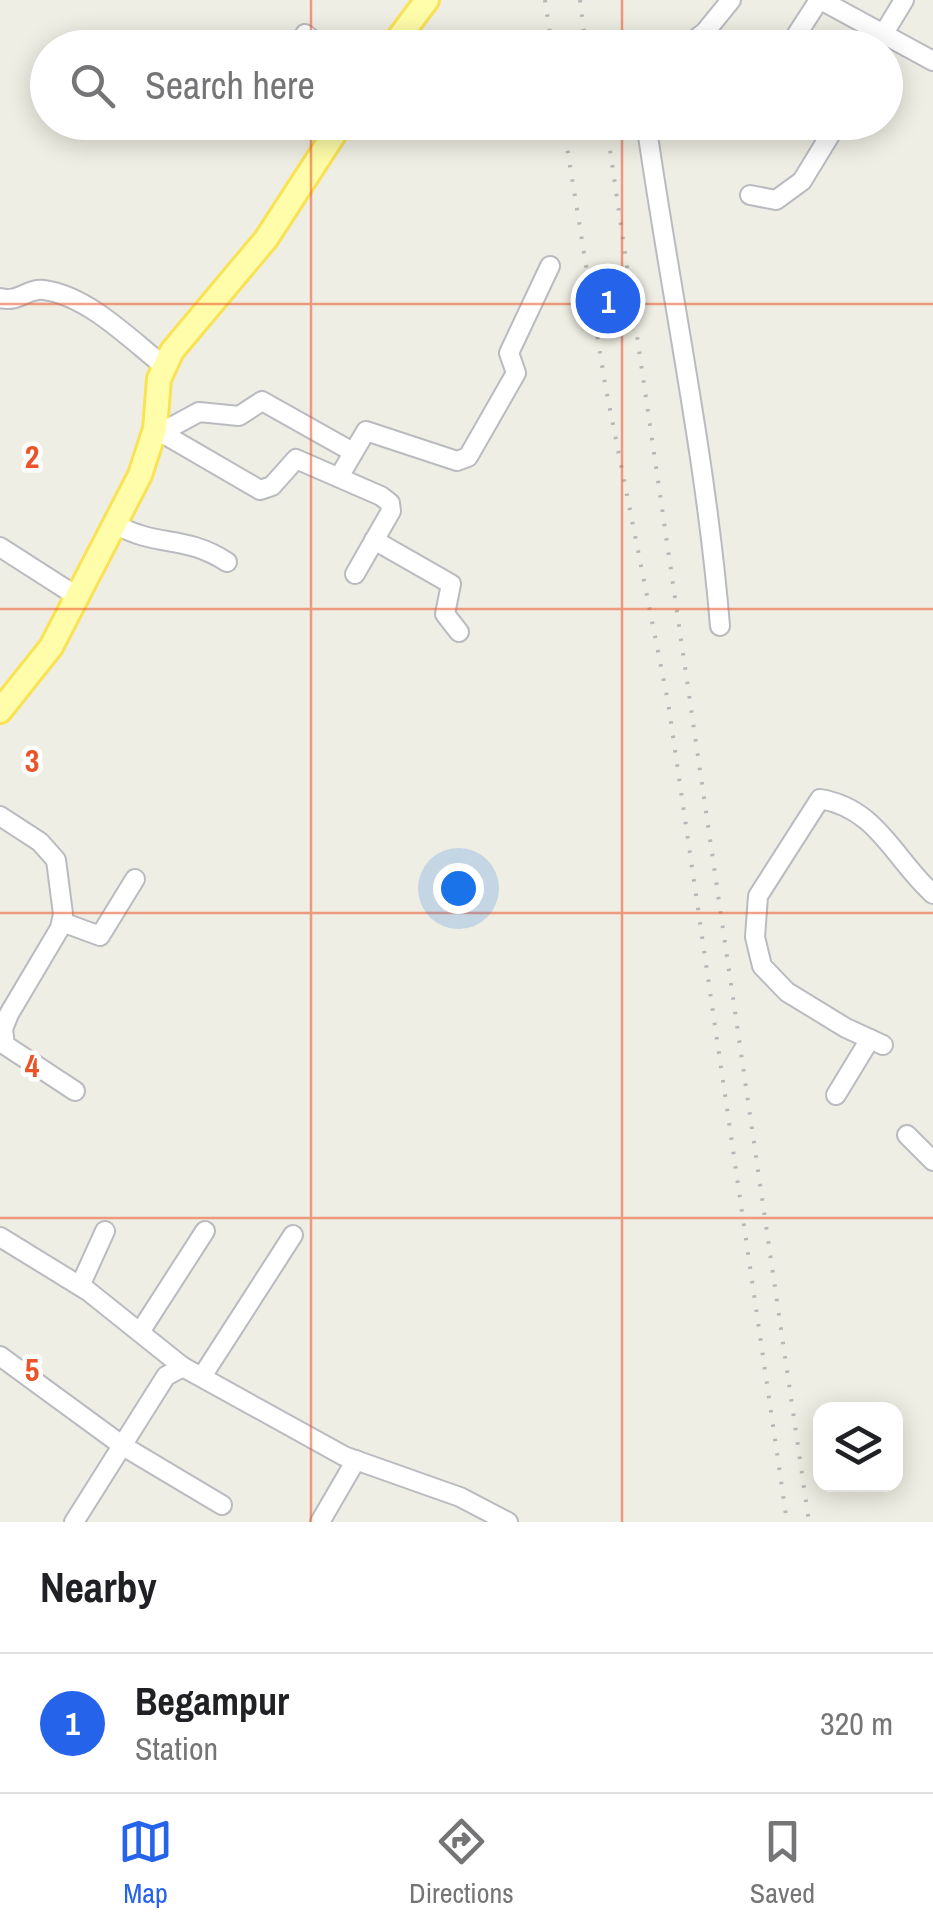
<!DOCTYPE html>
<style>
body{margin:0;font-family:"Archivo Narrow",sans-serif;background:#f6f6f6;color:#202124}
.controls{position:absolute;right:30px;bottom:30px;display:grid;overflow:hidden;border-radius:20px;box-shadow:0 5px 25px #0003}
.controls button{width:90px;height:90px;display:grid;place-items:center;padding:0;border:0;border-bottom:2px solid #e0e0e0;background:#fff;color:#202124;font:50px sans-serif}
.you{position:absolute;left:458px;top:888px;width:35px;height:35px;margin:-25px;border:8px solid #fff;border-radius:50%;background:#1a73e8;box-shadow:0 0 0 15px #1a73e833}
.badge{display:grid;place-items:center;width:65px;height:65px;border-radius:50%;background:#2563eb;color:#fff;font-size:32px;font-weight:700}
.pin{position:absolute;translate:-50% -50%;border:5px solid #fff;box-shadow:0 2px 10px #0006}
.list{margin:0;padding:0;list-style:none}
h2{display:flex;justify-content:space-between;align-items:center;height:130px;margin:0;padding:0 40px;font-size:42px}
h2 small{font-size:32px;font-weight:400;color:#757577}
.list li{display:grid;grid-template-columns:65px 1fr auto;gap:30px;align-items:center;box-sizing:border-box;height:140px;padding:0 40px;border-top:2px solid #e0e0e0}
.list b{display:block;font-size:38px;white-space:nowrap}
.list p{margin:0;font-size:32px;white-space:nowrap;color:#757577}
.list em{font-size:32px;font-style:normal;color:#757577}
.icon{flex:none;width:55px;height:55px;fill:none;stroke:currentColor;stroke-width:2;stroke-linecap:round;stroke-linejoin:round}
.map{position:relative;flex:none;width:933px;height:1522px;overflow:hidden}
.search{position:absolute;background:#fff;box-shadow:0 5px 25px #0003;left:30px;right:30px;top:30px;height:110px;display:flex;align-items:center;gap:25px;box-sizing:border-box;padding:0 35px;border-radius:55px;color:#757577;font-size:38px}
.sheet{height:270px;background:#fff}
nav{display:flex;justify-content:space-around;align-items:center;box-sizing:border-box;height:140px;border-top:2px solid #e0e0e0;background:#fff;font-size:28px;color:#757577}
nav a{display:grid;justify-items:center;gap:5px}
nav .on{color:#2563eb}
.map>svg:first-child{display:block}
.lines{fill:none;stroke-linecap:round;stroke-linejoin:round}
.minor-casing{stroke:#b9bbc0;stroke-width:22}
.major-casing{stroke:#f9e253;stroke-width:28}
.minor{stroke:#fff;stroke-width:18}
.major{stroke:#fffda9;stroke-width:22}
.rail{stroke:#b7b7b8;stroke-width:4;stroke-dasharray:2.5 12;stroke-linecap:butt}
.grid{fill:none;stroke:#eb5429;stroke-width:2.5;stroke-opacity:0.55}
.grid-label{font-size:32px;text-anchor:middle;font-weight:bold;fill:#eb5429;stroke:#fff;stroke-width:9;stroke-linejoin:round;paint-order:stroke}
</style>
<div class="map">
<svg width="933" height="1522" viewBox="0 0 933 1522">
<rect width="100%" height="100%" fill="#efeee4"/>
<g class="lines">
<defs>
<g id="minor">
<polyline points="821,0 933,61"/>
<polyline points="884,33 904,0"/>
<polyline points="305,34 324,48"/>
<polyline points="684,48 705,32 731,0"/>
<polyline points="788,48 819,0"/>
<path d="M646,122C670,291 706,456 720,626"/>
<polyline points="750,195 776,200 802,181 838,122"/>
<path d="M0,298C19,303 27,288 44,290C88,296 130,339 164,366"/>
<polyline points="155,429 260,490 272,486 296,459 381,496 390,503 391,511 355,574"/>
<polyline points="162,432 199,412 239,416 262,401 351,451"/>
<polyline points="339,477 366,431 457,461 468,457 516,373 509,353 550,266"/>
<path d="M115,524C157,548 184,534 227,562"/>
<polyline points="374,540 451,584 445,614 459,632"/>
<polyline points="0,547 78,597"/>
<polyline points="0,816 40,842 56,860 63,914 60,928 9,1014 3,1029 5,1045 75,1091"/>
<polyline points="62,922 100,936 135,879"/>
<path d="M883,1045L846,1028L787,992L762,966L755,937L758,896L820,799C877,808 894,859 933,894"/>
<polyline points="836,1095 870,1039"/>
<polyline points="907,1135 933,1161"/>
<polyline points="0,1237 88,1291 183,1367"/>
<polyline points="80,1286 105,1231"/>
<polyline points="140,1332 205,1231"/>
<polyline points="0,1356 123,1446 222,1505"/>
<polyline points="203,1375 293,1235"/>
<polyline points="74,1522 166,1376 183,1367 344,1456 460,1497 508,1522"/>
<polyline points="320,1522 356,1460"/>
</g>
<g id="major">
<polyline points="391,48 427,0"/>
<polyline points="0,711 51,647 140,475 155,429 159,379 172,351 266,239 342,122"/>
</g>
</defs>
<use href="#minor" class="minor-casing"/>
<use href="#major" class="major-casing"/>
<use href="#minor" class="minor"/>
<use href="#major" class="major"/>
<g class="rail">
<polyline points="545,0 552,48"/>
<polyline points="580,0 586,48"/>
<polyline points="563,122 605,384 668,702 787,1522"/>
<polyline points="606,122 809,1522"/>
</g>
</g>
<path class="grid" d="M311,0V48M622,0V48M311,122V1522M622,122V1522M0,304H933M0,609H933M0,913H933M0,1218H933"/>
<g class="grid-label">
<text x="32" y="468">2</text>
<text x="32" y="772">3</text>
<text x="32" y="1077">4</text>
<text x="32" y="1381">5</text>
</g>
</svg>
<div class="controls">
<button><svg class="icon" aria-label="layers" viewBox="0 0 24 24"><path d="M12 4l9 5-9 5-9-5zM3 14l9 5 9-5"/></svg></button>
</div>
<div class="you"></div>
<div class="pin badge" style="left:608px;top:301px">1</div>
<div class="search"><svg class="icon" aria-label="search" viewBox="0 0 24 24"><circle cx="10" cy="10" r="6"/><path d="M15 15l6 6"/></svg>Search here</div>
</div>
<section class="sheet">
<h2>Nearby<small></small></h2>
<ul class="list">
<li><span class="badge">1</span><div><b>Begampur</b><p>Station</p></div><em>320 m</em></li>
</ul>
</section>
<nav>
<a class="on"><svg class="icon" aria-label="map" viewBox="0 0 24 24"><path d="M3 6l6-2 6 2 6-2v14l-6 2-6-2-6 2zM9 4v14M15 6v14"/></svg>Map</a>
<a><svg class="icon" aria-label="directions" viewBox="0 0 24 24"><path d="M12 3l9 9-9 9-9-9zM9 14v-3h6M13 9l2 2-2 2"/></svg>Directions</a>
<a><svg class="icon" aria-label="saved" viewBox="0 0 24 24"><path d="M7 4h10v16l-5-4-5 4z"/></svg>Saved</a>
</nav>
